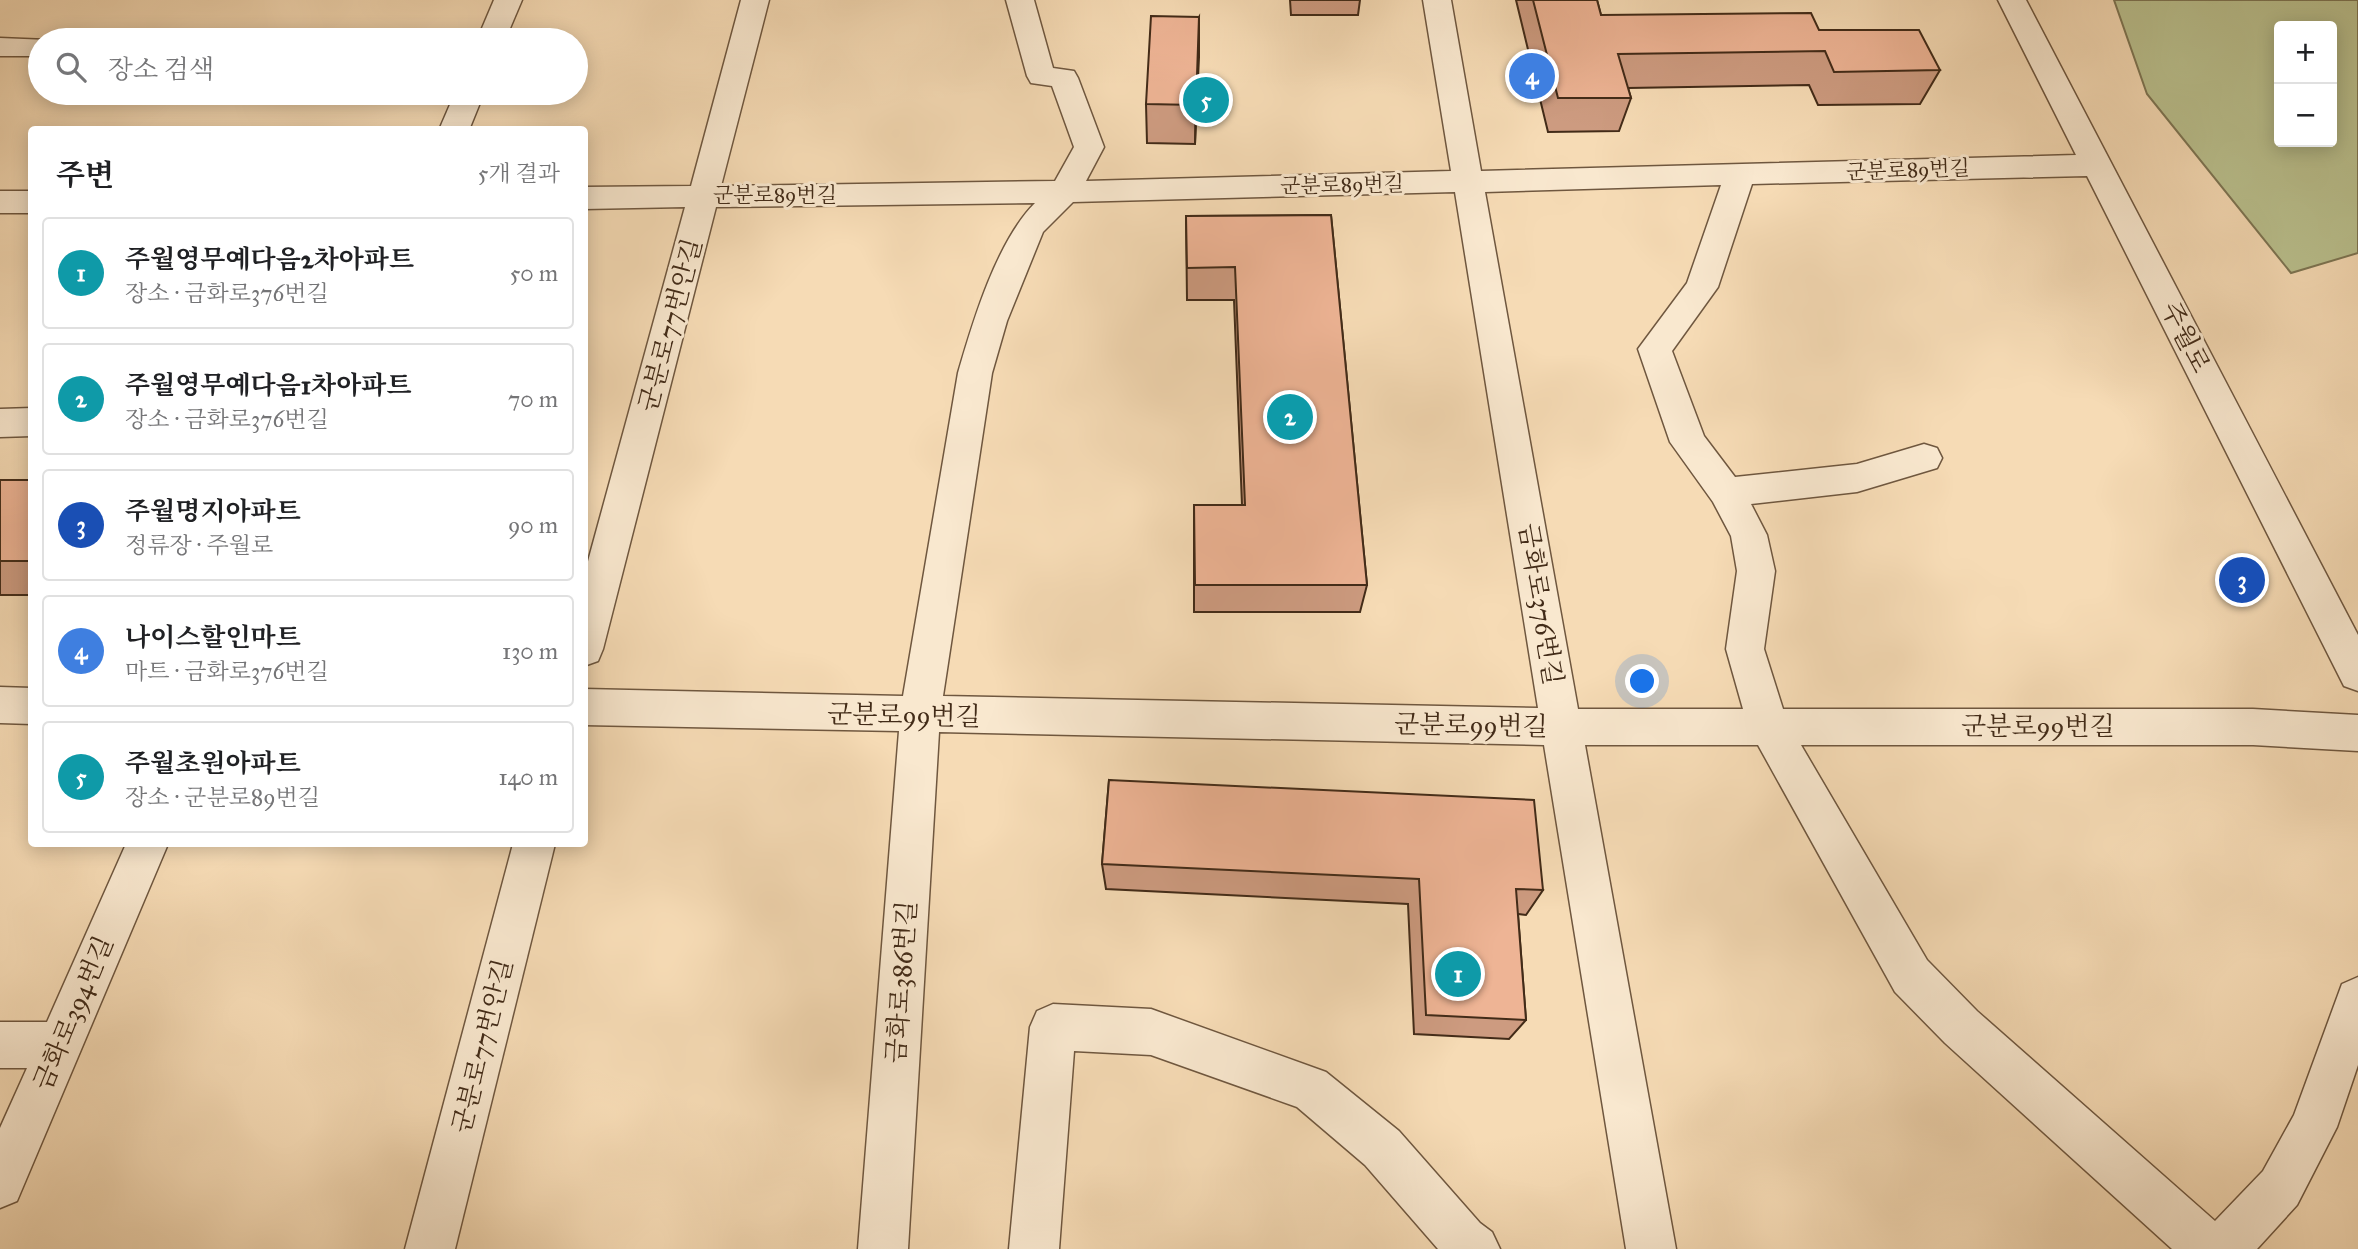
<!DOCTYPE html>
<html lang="ko">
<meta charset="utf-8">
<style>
body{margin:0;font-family:"IM FELL Great Primer","Noto Serif KR",serif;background:#f2f2f2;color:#202124}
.controls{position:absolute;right:21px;top:21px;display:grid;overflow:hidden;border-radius:7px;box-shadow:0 4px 18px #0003}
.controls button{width:63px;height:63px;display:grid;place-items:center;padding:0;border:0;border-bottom:2px solid #e0e0e0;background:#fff;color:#202124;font:35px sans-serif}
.you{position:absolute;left:1643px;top:682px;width:24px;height:24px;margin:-18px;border:5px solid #fff;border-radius:50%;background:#1a73e8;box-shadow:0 0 0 10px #1a73e833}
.badge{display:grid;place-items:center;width:46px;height:46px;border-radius:50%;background:#8f2418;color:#fff;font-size:23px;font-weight:700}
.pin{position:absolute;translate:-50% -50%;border:4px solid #fff;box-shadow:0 2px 7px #0006}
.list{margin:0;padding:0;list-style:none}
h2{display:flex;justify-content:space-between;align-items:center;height:91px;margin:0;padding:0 28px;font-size:30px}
h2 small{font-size:23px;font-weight:400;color:#757577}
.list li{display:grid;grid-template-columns:46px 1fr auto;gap:21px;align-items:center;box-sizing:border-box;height:112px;margin:0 14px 14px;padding:0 14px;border:2px solid #e0e0e0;border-radius:7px}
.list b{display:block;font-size:26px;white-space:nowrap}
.list p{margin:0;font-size:23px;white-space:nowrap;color:#757577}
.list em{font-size:23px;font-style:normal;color:#757577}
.icon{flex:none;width:38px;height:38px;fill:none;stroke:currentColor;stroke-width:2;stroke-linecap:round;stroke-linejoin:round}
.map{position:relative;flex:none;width:2358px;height:1249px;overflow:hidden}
.search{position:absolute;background:#fff;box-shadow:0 4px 18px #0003;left:28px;top:28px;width:560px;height:77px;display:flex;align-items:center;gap:18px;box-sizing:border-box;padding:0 24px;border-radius:38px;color:#757577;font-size:26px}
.panel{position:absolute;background:#fff;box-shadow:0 4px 18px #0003;left:28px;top:126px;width:560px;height:721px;border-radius:7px}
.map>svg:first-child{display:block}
.green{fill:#bac18f;stroke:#7e7654;stroke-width:2;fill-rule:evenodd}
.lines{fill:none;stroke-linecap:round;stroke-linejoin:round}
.minor-casing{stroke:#6f573f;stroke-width:3}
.minor{fill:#f9e8cf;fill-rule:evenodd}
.wall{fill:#cd9b80;stroke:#422b18;stroke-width:2}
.shaded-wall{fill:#a77e68;stroke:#422b18;stroke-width:2}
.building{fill:#eeb495;stroke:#422b18;stroke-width:2}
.labels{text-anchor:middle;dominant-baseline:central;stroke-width:6;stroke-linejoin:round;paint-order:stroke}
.far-street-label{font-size:21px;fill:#422b18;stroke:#f9e8cf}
.street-label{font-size:26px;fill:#422b18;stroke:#f9e8cf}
</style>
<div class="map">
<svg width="2358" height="1249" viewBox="0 0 2358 1249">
<rect width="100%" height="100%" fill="#f6dbb5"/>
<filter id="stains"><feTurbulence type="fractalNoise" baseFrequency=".00286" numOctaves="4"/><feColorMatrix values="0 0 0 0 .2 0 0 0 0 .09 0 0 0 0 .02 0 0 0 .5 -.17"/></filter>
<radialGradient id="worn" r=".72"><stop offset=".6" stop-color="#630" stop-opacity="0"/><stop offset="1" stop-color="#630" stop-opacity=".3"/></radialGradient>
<path class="green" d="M2114,0H2358V253L2291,273L2147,94ZM2279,26H2332V142H2279Z"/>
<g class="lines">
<defs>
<g id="minor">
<polygon points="494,0 522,0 505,40 477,40"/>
<path d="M741,0H769L721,186L1055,181L1074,147L1052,86L1031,83L1027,76L1006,0H1034L1053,68L1074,71L1078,78L1104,147L1086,181L1451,171L1423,0H1451L1481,171L2076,155L1998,0H2026L2358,635V691L2344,686L2087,176L1752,184L1718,287L1672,351L1704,436L1735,477L1857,464L1924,444L1937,448L1942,458L1937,468L1857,492L1751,504L1767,535L1775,571L1764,649L1783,709H2253L2358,715V751L2253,745H1801L1927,960L1977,1011L2215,1221L2263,1171L2294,1115L2342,984L2358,977V1065L2337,1127L2297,1205L2257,1249H2172L1945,1043L1895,992L1758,745H1585L1676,1249H1626L1544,745L939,732L908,1249H858L899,731L584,725V689L903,696L958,373C973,321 997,241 1035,203L716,207L603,649L598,661L584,666V576L685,207L584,209V187L691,186ZM1721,185L1687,283L1638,349L1670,442L1713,502L1731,536L1737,571L1726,649L1743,709H1578L1485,192ZM1455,192L1538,708L943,696L992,373L1007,321L1043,232L1073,202Z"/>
<polygon points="0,38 48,40 40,40 40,56 0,56"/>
<polygon points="455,93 484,93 469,130 439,130"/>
<rect x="0" y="191" width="32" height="22"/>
<polygon points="32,408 32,436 0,437 0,409"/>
<polygon points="0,687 32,688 32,724 0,723"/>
<polygon points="126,844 168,844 17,1201 0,1208 0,1128 27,1068 0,1068 0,1022 47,1022"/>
<polygon points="513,844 555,844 455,1249 405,1249"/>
<polygon points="1053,1004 1151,1009 1326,1072 1399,1131 1480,1223 1492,1232 1500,1249 1438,1249 1365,1165 1297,1107 1151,1055 1074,1051 1059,1249 1009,1249 1030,1027 1037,1011"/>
</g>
</defs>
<use href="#minor" class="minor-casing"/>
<use href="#minor" class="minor"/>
</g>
<g class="wall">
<polygon points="1290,0 1360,0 1358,15 1291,15"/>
<polygon points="1516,0 1597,0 1601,15 1819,30 1940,70 1920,104 1818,105 1809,85 1628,88 1631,98 1619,131 1548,132"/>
<polygon points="1199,17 1195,144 1147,143 1146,104"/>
<polygon points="1331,215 1367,585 1360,612 1194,612 1194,505 1242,505 1234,300 1187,300 1186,216"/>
<rect x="0" y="480" width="32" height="115"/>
<polygon points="1109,780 1543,890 1526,915 1518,914 1526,1020 1509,1039 1414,1034 1408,904 1106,889 1102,864"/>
</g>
<polygon class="shaded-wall" points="1199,17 1199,57 1195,144 1196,105"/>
<g class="building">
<polygon points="1533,0 1597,0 1601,15 1811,13 1819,30 1919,30 1940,70 1834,72 1825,51 1618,54 1631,98 1558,98"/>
<polygon points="1151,16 1199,17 1196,105 1146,104"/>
<polygon points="1331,215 1367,585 1195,585 1194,505 1245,505 1235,267 1187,268 1186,216"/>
<rect x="0" y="480" width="32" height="81"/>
<polygon points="1109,780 1534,800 1543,890 1516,889 1526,1020 1426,1015 1419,879 1102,864"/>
</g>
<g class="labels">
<g class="far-street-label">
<text transform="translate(1908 170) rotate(-2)">군분로89번길</text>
<text transform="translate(1342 185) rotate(-1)">군분로89번길</text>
<text x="775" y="195">군분로89번길</text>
</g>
<g class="street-label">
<text transform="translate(670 325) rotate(-75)">군분로77번안길</text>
<text transform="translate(2186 337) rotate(63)">주월로</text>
<text transform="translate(1541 604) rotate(81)">금화로376번길</text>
<text transform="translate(904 715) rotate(1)">군분로99번길</text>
<text transform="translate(1471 725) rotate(1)">군분로99번길</text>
<text x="2038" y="726">군분로99번길</text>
<text transform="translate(901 982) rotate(-86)">금화로386번길</text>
<text transform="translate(73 1013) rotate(-67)">금화로394번길</text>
<text transform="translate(482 1046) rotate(-76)">군분로77번안길</text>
</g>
</g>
<rect width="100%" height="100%" filter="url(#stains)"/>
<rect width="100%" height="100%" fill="url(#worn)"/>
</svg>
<div class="controls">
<button>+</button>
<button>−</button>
</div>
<div class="you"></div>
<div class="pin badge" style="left:1458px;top:974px;background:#0f9aa8">1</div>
<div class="pin badge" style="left:1290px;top:417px;background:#0f9aa8">2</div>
<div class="pin badge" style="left:2242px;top:580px;background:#1a4fb4">3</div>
<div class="pin badge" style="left:1532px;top:76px;background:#3f7fe0">4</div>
<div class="pin badge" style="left:1206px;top:100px;background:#0f9aa8">5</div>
<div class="search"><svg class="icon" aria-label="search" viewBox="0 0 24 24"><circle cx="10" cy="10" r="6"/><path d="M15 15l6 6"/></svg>장소 검색</div>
<section class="panel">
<h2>주변<small>5개 결과</small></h2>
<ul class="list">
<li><span class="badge" style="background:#0f9aa8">1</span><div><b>주월영무예다음2차아파트</b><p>장소 · 금화로376번길</p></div><em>50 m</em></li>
<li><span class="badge" style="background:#0f9aa8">2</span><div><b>주월영무예다음1차아파트</b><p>장소 · 금화로376번길</p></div><em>70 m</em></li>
<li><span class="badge" style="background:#1a4fb4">3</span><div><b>주월명지아파트</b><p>정류장 · 주월로</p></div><em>90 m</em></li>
<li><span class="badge" style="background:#3f7fe0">4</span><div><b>나이스할인마트</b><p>마트 · 금화로376번길</p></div><em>130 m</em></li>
<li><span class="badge" style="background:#0f9aa8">5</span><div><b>주월초원아파트</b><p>장소 · 군분로89번길</p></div><em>140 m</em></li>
</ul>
</section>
</div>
